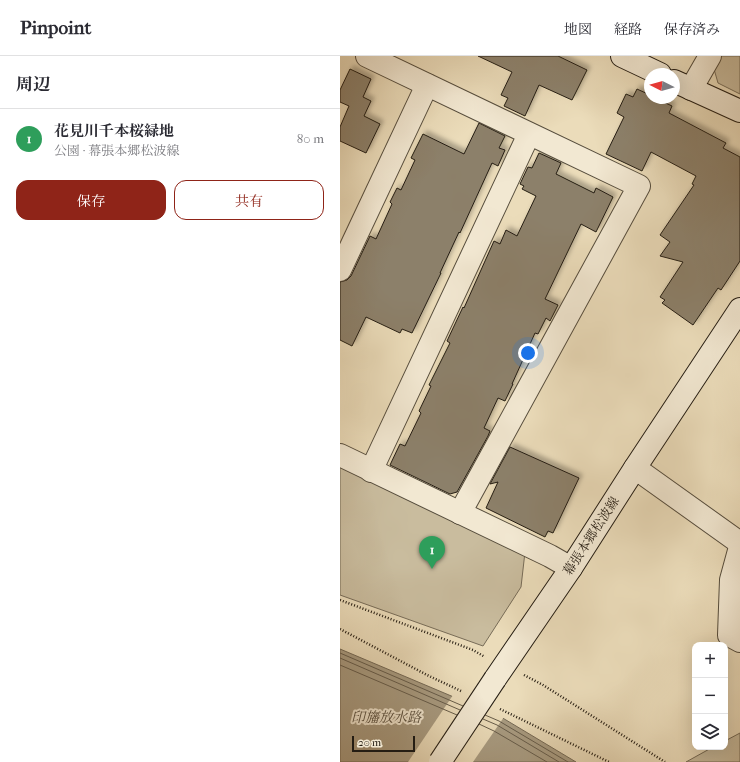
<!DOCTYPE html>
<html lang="ja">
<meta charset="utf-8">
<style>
body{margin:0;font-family:"IM FELL French Canon","Noto Serif JP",serif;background:#f2f2f3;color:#2b2b33}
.controls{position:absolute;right:12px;bottom:12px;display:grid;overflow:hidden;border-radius:8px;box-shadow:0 4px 16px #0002}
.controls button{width:36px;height:36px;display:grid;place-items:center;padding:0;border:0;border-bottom:1px solid #e1e1e2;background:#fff;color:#2b2b33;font:20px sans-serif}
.compass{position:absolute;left:304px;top:12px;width:36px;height:36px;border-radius:50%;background:#fff;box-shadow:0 4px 16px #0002;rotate:276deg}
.scale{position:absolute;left:12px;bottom:10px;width:63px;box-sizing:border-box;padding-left:4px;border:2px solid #251d13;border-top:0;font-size:11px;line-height:14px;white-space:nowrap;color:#251d13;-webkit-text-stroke:3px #f2e8d2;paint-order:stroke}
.you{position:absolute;left:188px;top:297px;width:14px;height:14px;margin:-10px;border:3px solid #fff;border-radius:50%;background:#1a73e8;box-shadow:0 0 0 6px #1a73e833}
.badge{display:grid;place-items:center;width:26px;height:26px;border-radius:50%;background:#8f2418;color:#fff;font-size:13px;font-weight:700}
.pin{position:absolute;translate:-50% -33px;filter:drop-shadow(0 1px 2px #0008)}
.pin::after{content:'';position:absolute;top:21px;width:14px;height:12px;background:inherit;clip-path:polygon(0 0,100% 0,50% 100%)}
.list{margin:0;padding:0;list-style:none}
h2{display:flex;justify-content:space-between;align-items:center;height:52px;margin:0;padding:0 16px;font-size:17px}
h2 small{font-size:13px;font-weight:400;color:#7c7c81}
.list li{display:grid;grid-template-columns:26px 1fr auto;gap:12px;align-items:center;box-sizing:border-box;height:60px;padding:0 16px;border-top:1px solid #e1e1e2}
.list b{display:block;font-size:15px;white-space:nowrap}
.list p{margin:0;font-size:13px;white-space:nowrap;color:#7c7c81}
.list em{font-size:13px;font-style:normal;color:#7c7c81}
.actions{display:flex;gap:8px;padding:12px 16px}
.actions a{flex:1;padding:9px 0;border:1px solid #8f2418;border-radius:12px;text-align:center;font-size:14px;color:#8f2418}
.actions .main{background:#8f2418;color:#fff}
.icon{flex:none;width:22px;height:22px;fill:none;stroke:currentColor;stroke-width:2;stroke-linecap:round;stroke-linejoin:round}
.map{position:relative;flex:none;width:400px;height:706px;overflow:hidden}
header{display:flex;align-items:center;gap:24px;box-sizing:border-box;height:56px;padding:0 20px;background:#fff;border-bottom:1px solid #e1e1e2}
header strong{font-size:19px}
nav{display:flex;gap:22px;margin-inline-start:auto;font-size:14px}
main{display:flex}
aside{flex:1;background:#fff}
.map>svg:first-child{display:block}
.green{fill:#c9bc9e;stroke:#776c58}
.water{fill:#a89b81;stroke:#746955}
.pier{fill:#ebdcba}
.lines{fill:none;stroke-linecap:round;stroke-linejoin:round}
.shore{stroke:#665c4a;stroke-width:1}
.building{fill:#8c806a;stroke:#251d13;filter:url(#shadow)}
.street-casing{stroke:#564d3d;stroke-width:24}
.secondary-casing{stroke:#251d13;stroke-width:24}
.path{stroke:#251d13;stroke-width:2.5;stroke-dasharray:1 2;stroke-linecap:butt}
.street{stroke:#f2e8d2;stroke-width:22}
.secondary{stroke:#f2e8d2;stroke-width:22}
.secondary-bridge-casing{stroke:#251d13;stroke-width:24;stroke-linecap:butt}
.secondary-bridge{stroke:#f2e8d2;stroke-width:22}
.labels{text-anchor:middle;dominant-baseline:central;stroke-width:4;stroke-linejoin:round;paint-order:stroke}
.street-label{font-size:13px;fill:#251d13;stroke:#f2e8d2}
.water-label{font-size:14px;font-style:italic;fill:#594f3f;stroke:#f2e8d2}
</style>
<header>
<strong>Pinpoint</strong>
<nav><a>地図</a><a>経路</a><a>保存済み</a></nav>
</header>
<main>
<aside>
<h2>周辺<small></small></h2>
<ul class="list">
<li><span class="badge" style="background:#2e9e5b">1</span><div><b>花見川千本桜緑地</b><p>公園 · 幕張本郷松波線</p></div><em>80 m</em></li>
</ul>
<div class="actions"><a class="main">保存</a><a>共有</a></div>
</aside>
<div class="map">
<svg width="400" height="706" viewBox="0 0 400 706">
<defs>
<filter id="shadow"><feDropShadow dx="3.5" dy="-3.5" stdDeviation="2" flood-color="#0004"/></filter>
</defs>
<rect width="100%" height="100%" fill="#ebdcba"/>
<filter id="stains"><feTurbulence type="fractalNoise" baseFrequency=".005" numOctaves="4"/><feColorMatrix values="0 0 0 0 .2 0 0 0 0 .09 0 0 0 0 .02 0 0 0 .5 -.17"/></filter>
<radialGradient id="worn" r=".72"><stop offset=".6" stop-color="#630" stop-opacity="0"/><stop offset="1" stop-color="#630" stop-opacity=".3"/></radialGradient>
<g class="green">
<polygon points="381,0 400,0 400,38 378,27 374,13"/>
<polygon points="0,410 185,496 181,531 143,590 0,539"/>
<polygon points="400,677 400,706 346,706 373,691 385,691 385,685"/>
</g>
<polygon class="water" points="0,593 161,661 236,706 0,706"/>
<polygon class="pier" points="113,639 164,661 133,706 68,706"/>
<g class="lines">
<g class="shore">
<polyline points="0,597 123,650"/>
<polyline points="0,602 120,654"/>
<polyline points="0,609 117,659"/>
<polyline points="145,659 159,665 228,706"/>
<polyline points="143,663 157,669 219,706"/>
<polyline points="139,668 154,675 207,706"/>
</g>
</g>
<g class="building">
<polygon points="138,0 218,0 247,14 232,44 199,29 185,60 164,50 168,42 161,39 172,16"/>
<polygon points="10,13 31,23 23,41 31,45 24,60 40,68 26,97 0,85 0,71 9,50 0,46 0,34"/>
<polygon points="297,33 310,39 310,42 315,42 332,50 329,57 386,87 383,92 400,101 400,205 381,234 378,232 353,269 322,247 325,244 320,241 343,206 320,200 330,186 320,179 354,129 352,128 356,120 311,96 302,115 266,98 284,61 277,57 286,38 293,41"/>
<polygon points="139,67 165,80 159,92 165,94 158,110 152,107 120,177 119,176 100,217 101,217 72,277 62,273 60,277 26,261 12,290 0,284 0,226 7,224 11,220 30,180 36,183 52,148 50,146 57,132 61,134 75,104 71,102 83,78 124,98"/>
<polygon points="199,97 221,107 216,118 254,137 256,132 273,141 256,176 241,168 205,243 218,249 210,265 206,262 198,278 195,277 172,328 173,328 165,345 158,342 144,372 150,375 148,380 117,436 110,438 50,409 60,388 65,390 81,357 79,355 91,330 89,329 110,287 107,285 123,251 124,252 154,185 160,188 166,174 177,180 196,140 182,133 184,130 180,128 188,111 192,112"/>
<polygon points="170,391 239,422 213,477 208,475 205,481 146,452 158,426 150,428"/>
</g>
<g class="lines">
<defs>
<g id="street">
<polyline points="27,0 299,130 120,457"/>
<polyline points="351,33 370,0"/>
<polyline points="0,214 87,29"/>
<polyline points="0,399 210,500 231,512"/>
<polyline points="295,412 400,487"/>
<polyline points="31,415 189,78"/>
<polyline points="400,491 391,524 389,579 400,585"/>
</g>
<g id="secondary">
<polyline points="282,0 320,18"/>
<polyline points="334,25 400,55"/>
<polyline points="155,623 231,512 295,412 400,253"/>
</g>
</defs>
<use href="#street" class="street-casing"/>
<use href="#secondary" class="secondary-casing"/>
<g class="path">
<polyline points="0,544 133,594 145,601"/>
<polyline points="0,573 87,619 121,635"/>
<polyline points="184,619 203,629 325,706"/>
<polyline points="160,653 269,706"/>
</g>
<use href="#street" class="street"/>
<use href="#secondary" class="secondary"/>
<defs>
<polyline id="secondary-bridge" points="100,706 155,623"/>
</defs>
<use href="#secondary-bridge" class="secondary-bridge-casing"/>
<use href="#secondary-bridge" class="secondary-bridge"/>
</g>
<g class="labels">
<g class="street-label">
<text transform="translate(251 480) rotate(-57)">幕張本郷松波線</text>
</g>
<g class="water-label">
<text x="46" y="661">印旛放水路</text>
</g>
</g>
<rect width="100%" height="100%" filter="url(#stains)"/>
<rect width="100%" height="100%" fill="url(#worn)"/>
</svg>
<div class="controls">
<button>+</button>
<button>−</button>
<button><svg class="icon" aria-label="layers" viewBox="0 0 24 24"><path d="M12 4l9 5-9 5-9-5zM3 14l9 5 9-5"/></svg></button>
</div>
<svg class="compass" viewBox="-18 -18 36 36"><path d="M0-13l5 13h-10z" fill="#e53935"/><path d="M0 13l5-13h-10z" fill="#7c7c81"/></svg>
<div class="scale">20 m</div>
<div class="you"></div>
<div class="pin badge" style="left:92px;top:513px;background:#2e9e5b">1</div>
</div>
</main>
